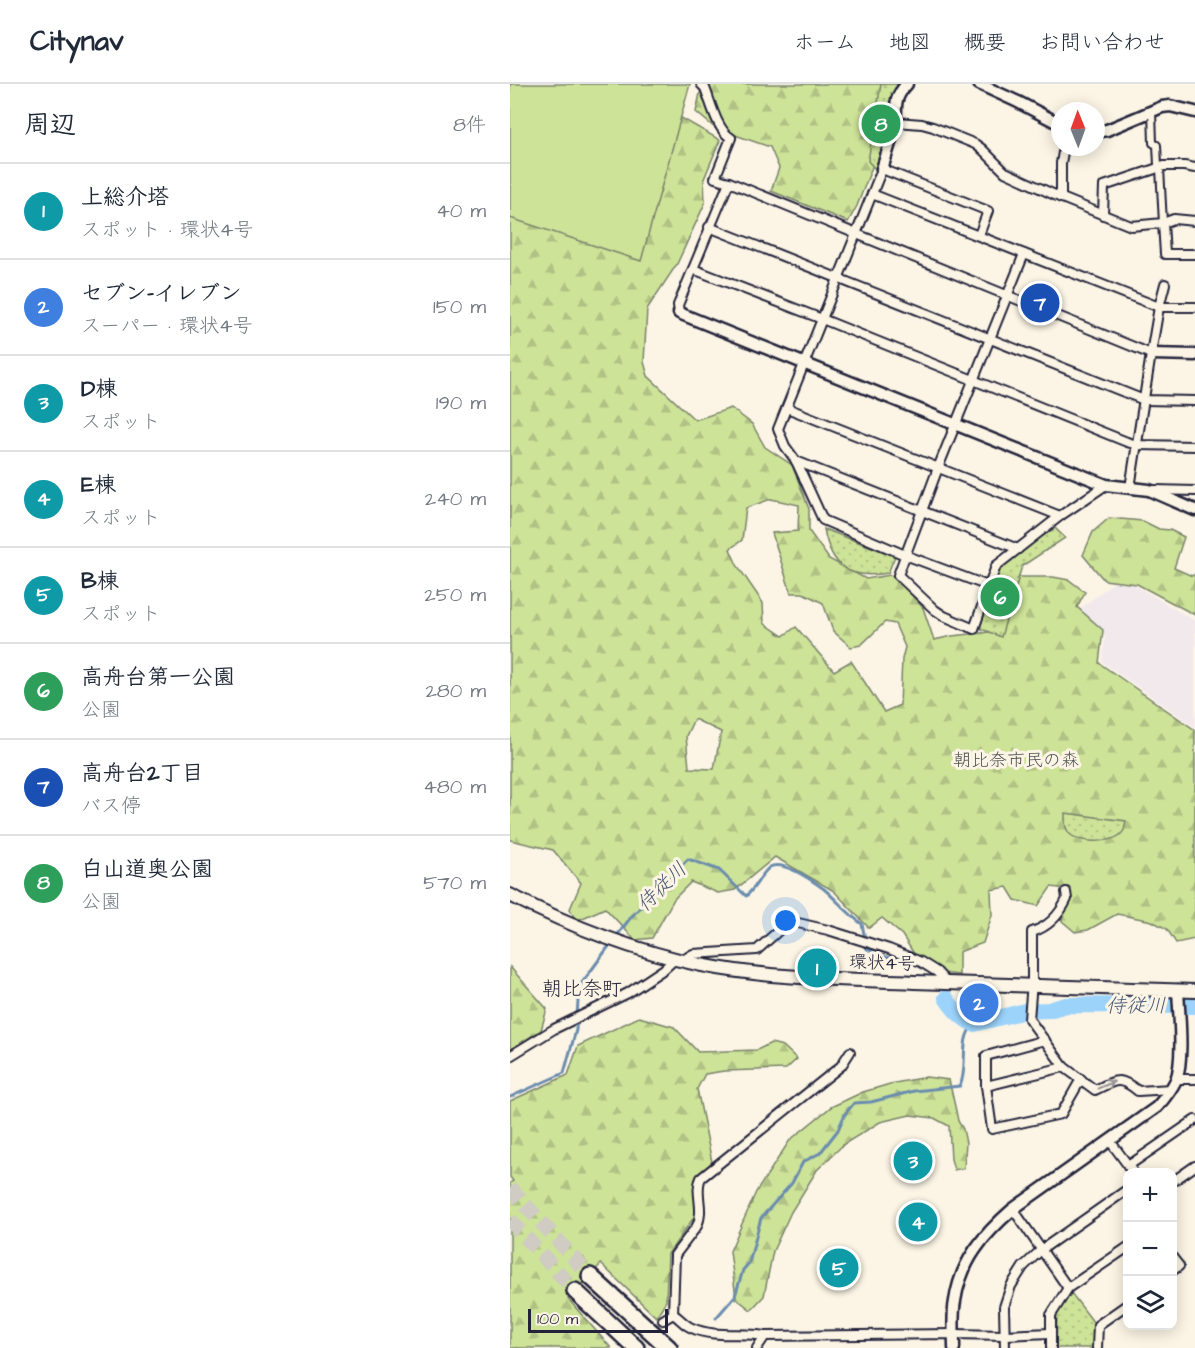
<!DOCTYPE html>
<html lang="ja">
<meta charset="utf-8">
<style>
body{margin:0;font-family:"Architects Daughter","Klee One",sans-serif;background:#f6f6f7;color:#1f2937}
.controls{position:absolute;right:18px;bottom:18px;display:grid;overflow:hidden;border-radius:12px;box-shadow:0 3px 15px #0003}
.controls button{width:54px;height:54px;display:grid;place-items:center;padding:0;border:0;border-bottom:2px solid #e0e1e3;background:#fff;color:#1f2937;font:30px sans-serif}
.compass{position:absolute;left:541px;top:18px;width:54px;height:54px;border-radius:50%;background:#fff;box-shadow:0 3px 15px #0003;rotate:359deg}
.scale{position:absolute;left:18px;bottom:15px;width:140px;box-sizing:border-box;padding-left:6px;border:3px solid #22223b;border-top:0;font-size:16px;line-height:21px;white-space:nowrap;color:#22223b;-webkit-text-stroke:4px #fcf5e5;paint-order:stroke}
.you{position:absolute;left:276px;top:837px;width:21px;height:21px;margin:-15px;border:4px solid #fff;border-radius:50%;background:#1a73e8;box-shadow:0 0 0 9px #1a73e833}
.badge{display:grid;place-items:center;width:39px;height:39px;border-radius:50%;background:#d1495b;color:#fff;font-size:20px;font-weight:700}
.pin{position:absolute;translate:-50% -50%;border:3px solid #fff;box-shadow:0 2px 6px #0006}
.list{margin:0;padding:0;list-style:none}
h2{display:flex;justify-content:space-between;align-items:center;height:78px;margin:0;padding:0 24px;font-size:26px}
h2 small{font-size:20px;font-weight:400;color:#747a83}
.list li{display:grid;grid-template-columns:39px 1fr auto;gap:18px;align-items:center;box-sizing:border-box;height:96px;padding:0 24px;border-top:2px solid #e0e1e3}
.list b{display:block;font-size:22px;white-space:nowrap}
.list p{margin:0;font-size:20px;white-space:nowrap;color:#747a83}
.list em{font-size:20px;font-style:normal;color:#747a83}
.icon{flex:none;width:33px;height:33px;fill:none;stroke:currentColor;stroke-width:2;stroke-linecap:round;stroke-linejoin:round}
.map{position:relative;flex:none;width:685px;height:1264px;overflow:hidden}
header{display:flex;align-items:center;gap:36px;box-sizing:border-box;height:84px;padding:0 30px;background:#fff;border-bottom:2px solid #e0e1e3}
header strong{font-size:28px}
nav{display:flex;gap:33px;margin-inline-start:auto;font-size:21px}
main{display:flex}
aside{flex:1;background:#fff}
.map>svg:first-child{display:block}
.built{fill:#f2e9ed}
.forest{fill:url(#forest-firs);stroke:#78826a;stroke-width:1.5;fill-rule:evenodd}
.park{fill:url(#park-dots);stroke:#78826a;stroke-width:1.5}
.garden{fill:#cde398;stroke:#78826a;stroke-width:1.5}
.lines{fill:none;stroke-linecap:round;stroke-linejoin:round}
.stream{stroke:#6b8cae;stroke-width:3}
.river{stroke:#9cd3fb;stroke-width:16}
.minor-tunnel{stroke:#d0cbc3;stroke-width:8;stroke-dasharray:8 4;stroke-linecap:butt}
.motorway-tunnel{stroke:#d0cbc3;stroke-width:15;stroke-dasharray:15 8;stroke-linecap:butt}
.pedestrian-casing{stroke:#22223b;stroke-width:10}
.minor-casing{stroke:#22223b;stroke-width:12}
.tertiary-casing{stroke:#22223b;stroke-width:15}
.primary-casing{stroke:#22223b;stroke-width:16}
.motorway-casing{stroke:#22223b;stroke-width:20}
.pedestrian{stroke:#fcf5e5;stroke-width:6}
.minor{stroke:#fcf5e5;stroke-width:8}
.tertiary{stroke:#fcf5e5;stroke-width:10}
.primary{stroke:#fcf5e5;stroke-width:12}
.motorway{stroke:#fcf5e5;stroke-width:15}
.oneway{stroke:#9a9698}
.labels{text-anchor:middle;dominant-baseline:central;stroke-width:6;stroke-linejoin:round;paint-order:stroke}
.park-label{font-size:18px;fill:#4d5252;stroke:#fcf5e5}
.street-label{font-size:18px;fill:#22223b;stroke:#fcf5e5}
.water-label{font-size:20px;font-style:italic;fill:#475775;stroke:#fcf5e5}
.neighbourhood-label{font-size:20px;fill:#22223b;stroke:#fcf5e5}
</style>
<header>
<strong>Citynav</strong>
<nav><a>ホーム</a><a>地図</a><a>概要</a><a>お問い合わせ</a></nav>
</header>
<main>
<aside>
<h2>周辺<small>8件</small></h2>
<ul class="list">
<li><span class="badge" style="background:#0f9aa8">1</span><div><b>上総介塔</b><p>スポット · 環状4号</p></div><em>40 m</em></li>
<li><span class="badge" style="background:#3f7fe0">2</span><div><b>セブン-イレブン</b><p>スーパー · 環状4号</p></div><em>150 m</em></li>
<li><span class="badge" style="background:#0f9aa8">3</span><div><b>D棟</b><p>スポット</p></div><em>190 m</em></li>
<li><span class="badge" style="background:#0f9aa8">4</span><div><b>E棟</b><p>スポット</p></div><em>240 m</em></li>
<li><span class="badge" style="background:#0f9aa8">5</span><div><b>B棟</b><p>スポット</p></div><em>250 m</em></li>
<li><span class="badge" style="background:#2e9e5b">6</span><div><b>高舟台第一公園</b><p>公園</p></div><em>280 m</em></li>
<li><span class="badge" style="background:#1a4fb4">7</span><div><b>高舟台2丁目</b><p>バス停</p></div><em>480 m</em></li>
<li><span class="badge" style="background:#2e9e5b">8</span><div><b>白山道奥公園</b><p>公園</p></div><em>570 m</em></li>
</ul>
</aside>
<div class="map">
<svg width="685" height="1264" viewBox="0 0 685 1264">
<defs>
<pattern id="forest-firs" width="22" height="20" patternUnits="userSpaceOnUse" patternTransform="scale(1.5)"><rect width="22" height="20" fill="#cde398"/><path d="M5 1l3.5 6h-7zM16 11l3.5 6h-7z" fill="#b0c284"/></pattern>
<pattern id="park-dots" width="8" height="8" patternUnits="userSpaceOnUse" patternTransform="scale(1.5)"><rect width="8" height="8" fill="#cde398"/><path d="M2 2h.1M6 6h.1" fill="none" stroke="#b0c284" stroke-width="1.8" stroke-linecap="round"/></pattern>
</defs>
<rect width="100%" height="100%" fill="#fcf5e5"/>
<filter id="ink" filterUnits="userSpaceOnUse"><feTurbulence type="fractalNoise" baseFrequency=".0167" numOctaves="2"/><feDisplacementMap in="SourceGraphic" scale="12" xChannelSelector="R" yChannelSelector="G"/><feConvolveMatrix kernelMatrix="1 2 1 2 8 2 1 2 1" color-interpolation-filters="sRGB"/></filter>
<g filter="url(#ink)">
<polygon class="built" points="616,496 685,537 685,643 592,578 595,553 571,524 605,497"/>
<g class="forest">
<polygon points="192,0 389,0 382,31 347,122 338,138 261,107 269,84 260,63 205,44 186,28"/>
<path d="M166,31L210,56L194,95L195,119L167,180L137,225L134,278L138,292L185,336L221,324L242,340L255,363L282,381L299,425V447L319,475L356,495L380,491L389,496L413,524L424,556L442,552L488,547L503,493H543L559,496L575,508L567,523L593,546L589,579L685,646V855L666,859L657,845L642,837L607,830L578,846L565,848L552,837L557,805L541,803L528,822L505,816L497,803L481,806L482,831L473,859L449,868V891L415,887L392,851L372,834L359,844L324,807L265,773L225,806L208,809L181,798L164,815L142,854L125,856L95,824L66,837L60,825L71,799L43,766L0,756V132ZM261,415L289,421L288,447L262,449L281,509H293L313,519L323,547L341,563L351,561L375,538L385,540L395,563L392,575L390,621L374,628L341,577L324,587L286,543L273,552L254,539L253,519L227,481L220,465L232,456L236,424ZM184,635L211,648L204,685L179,684L176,652Z"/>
<polygon points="599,434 633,437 649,445 660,446 674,453 664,484 682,492 685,490 685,531 627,500 594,496 573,471 583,448"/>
<polygon points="0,883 37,925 31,946 0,966"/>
<polygon points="129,933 164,943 188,968 247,966 261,959 273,962 287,975 276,985 214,987 195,990 187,1005 202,1078 185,1095 187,1129 158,1170 156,1217 146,1233 91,1180 58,1215 101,1264 0,1264 0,1099 3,1097 0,1093 0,1017 58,991 68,962"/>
<polygon points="416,993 439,996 446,1027 448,1037 453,1045 456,1059 454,1084 444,1086 441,1075 439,1042 424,1034 400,1031 370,1038 334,1060 307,1086 281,1128 263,1167 254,1212 241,1226 226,1214 220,1167 246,1108 280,1056 321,1023 353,1008 380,1000"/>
</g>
<g class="park">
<polygon points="371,0 389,0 383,11 373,69 366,86 358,77"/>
<polygon points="545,444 555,454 512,482 491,553 467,543 489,483 494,478"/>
<path d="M314,445L385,472L378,489C339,496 321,483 314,445Z"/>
<path d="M555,729L616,737C615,740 615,743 614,746C607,760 572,760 561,751C554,745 555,736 555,729Z"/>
<polygon points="561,1209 584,1239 583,1264 546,1264 547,1228"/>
</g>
<polygon class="garden" points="0,0 180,0 131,177 0,134"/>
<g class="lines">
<g class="stream">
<path d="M106,853L121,833L178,775L209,786L236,812C246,804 252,788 260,783C273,776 303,797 314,805C327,816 337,829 352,840L357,865L376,873L387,875"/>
<polyline points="0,1013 54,989 66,946 69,903 102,858"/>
<path d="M206,1234L225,1212L233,1186L239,1179L251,1134L282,1099L293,1078L310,1069L328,1046L335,1030L344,1019L361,1018L404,1007L450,1002C459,982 448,956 464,940"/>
</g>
<path class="river" d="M436,914C443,925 452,935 464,940L515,927L539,926L556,921L685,922"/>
<polyline class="minor-tunnel" points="129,1264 153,1236"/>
<g class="motorway-tunnel">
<polyline points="0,1104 80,1192"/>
<polyline points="0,1136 65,1207"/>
</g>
<defs>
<polyline id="pedestrian" points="642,27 643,59 647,61 648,81 650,84 653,139"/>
<g id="minor">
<path d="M191,0L195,4C201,19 207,46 221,54L205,94L219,98"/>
<polyline points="386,38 412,40 423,43 465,60 472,65 495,88 547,112 621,142 653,139 664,135 685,137"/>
<polyline points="362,110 649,223 685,223"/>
<polyline points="551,114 551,79 554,63"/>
<polyline points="593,131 594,102 654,82 674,82 685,84"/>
<polyline points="653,139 655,170 685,170"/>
<polyline points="199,143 634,316 685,317"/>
<polyline points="469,151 478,127 372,85 268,345 275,362 286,377 313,436 395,471 478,502"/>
<polyline points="514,170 428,384 388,491 425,526 434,532 464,545 486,482 550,432 596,401"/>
<polyline points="183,185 312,235 617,358 627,361 685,362"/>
<polyline points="169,229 168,221 219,98 641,270"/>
<polyline points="277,324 550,432"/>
<polyline points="286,377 508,465"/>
<polyline points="620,404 641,270 649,223 655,200"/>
<polyline points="645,406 685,407"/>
<path d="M556,808L557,815C550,830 538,843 522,848V898L519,935L554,983L585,1006C606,996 609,992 628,1007L661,1005"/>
<polyline points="173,876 183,870 247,866 276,840 284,838 318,846 379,865 411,878 427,888 437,899"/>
<polyline points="535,956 476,972 476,1002 482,1045 551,1030 571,995"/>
<polyline points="0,972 44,945 118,909 154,885 165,875"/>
<polyline points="666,995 685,995"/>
<polyline points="476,1002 554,983"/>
<polyline points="600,1057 623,1088"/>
<polyline points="618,1082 685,1036"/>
<polyline points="662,1098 685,1082"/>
<polyline points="503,1125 558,1204"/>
<polyline points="662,1173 669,1182 662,1187"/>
<path d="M163,1230L165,1171L187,1142C195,1124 184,1108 191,1094L331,982L340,968"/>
<path d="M153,1236L163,1230C170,1234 174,1241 182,1244C204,1254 232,1248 255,1252"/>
<polyline points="247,1264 255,1252 444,1250 495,1251 541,1249"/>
<polyline points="495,1264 494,1223 501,1202 513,1183 531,1166 618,1105"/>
<polyline points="541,1264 541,1231 558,1204 618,1163"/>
<polyline points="587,1264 588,1241 618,1220"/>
</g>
<g id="tertiary">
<polyline points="469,0 508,18 550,40"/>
<polyline points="586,48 597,46 652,23 660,22 685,28"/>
<path d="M372,85C376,72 381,58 384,44C389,25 380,18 397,0"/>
<polyline points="169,229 596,401 639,406 685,426"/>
<polyline points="641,270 685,271"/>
<path d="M444,1264C444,1249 442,1232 445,1217C451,1177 473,1151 503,1125L647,1023C654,1015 661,1006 666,996C674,975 669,930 668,906"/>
</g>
<path id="primary" d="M0,811C60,842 125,867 191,881C261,895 333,895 404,898C498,901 591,904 685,907"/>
<g id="motorway">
<polyline points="80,1192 159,1264"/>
<polyline points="65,1207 126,1264"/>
</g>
</defs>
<use href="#pedestrian" class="pedestrian-casing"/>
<use href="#minor" class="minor-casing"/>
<use href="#tertiary" class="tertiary-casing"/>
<use href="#primary" class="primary-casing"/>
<use href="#motorway" class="motorway-casing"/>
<use href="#pedestrian" class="pedestrian"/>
<use href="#minor" class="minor"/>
<use href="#tertiary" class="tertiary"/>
<use href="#primary" class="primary"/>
<use href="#motorway" class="motorway"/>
</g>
<defs><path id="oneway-shaft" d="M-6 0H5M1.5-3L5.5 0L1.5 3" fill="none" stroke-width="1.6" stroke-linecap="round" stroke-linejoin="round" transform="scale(1.5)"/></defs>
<use class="oneway" href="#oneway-shaft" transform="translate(596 1001) rotate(-23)"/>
</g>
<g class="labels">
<g class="park-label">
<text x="506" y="676">朝比奈市民の森</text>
</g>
<g class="street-label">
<text transform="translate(372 879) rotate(2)">環状4号</text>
</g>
<g class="water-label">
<text transform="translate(152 803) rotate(-44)">侍従川</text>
<text x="626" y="922">侍従川</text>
</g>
<g class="neighbourhood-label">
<text x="72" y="905">朝比奈町</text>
</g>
</g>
</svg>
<div class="controls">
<button>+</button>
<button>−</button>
<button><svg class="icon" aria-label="layers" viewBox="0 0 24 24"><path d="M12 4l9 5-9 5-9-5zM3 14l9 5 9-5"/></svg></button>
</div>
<svg class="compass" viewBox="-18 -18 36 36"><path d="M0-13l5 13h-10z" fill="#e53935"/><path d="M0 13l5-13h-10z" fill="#747a83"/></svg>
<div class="scale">100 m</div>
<div class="you"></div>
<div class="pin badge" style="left:307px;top:884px;background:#0f9aa8">1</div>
<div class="pin badge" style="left:469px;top:919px;background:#3f7fe0">2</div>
<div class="pin badge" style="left:403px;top:1077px;background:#0f9aa8">3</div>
<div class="pin badge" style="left:408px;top:1138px;background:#0f9aa8">4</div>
<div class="pin badge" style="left:329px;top:1184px;background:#0f9aa8">5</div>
<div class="pin badge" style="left:490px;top:513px;background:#2e9e5b">6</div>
<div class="pin badge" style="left:530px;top:219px;background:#1a4fb4">7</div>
<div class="pin badge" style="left:371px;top:40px;background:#2e9e5b">8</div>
</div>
</main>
